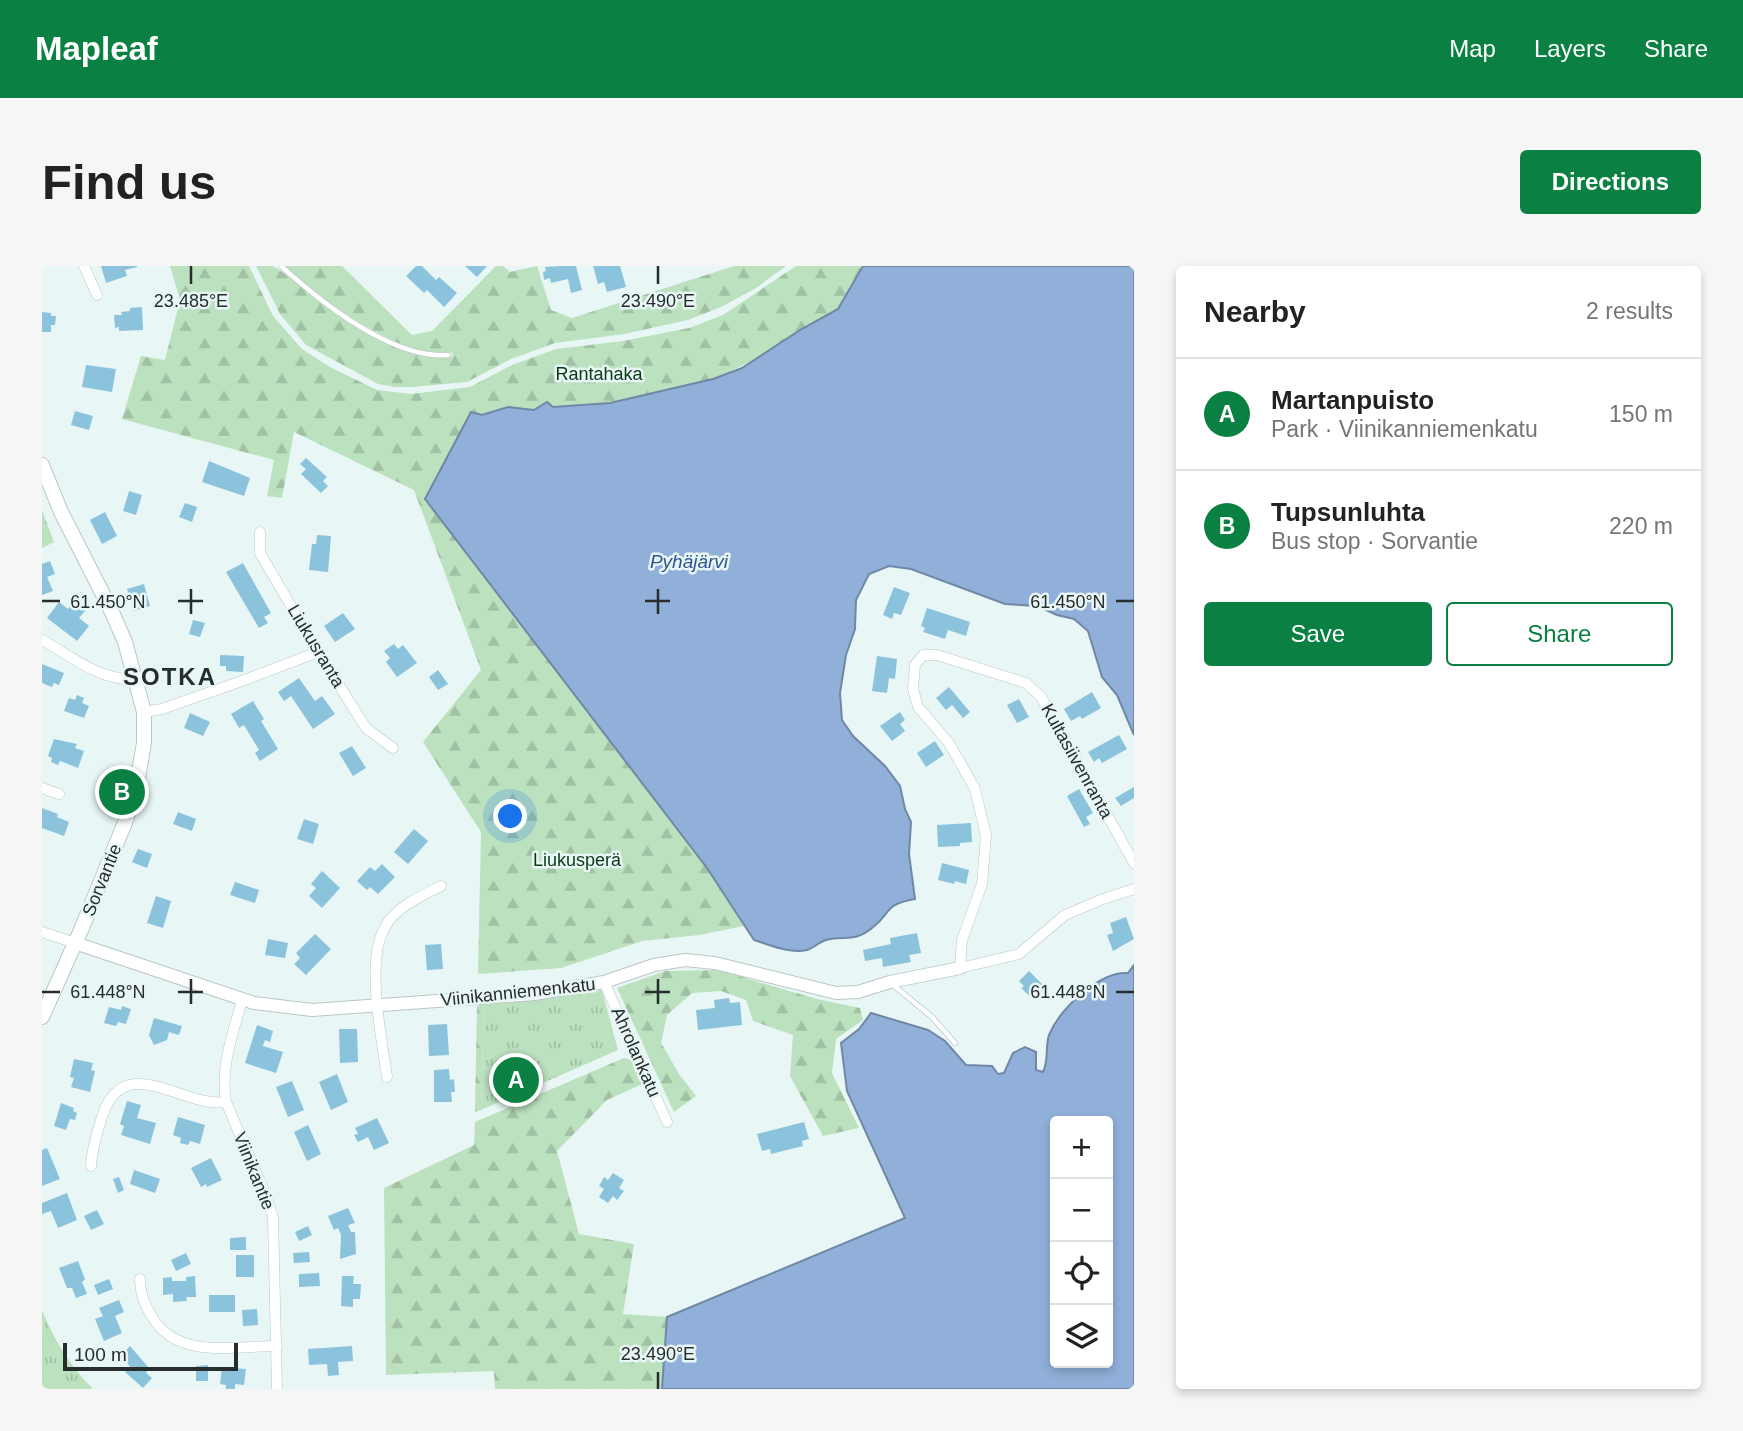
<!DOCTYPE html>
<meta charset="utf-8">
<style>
body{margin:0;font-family:Arial,sans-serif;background:#f6f6f6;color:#222}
.controls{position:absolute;right:21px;bottom:21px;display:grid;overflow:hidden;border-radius:7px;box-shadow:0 4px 10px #0003}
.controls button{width:63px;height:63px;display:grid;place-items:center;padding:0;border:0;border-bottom:2px solid #e0e0e0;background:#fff;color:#222;font:35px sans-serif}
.scale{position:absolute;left:21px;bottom:18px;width:175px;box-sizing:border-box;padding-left:7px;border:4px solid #272c2c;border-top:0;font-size:19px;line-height:24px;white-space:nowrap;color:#272c2c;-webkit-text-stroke:5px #e9f6f6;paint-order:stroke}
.you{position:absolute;left:469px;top:551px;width:24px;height:24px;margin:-18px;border:5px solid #fff;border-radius:50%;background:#1a73e8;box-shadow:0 0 0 10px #1a73e833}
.badge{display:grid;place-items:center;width:46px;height:46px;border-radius:50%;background:#0b8043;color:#fff;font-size:23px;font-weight:700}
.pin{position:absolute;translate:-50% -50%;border:4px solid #fff;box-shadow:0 2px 7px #0006}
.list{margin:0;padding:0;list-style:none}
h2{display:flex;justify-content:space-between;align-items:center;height:91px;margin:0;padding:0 28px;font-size:30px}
h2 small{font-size:23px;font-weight:400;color:#767676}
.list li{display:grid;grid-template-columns:46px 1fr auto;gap:21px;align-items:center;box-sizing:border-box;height:112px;padding:0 28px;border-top:2px solid #e0e0e0}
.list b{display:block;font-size:26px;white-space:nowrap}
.list p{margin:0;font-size:23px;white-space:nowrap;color:#767676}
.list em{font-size:23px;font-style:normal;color:#767676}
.actions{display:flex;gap:14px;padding:21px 28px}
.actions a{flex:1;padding:16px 0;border:2px solid #0b8043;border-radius:7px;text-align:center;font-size:24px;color:#0b8043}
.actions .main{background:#0b8043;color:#fff}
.icon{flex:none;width:38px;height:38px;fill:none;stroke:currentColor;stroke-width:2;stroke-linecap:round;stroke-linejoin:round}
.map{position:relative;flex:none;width:1092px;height:1123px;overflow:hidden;border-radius:7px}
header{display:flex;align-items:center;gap:42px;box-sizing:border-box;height:98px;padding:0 35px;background:#0b8043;color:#fff}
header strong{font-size:33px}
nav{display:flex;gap:38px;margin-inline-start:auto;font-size:24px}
.intro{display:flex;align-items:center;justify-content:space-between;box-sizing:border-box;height:168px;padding:0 42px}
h1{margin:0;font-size:49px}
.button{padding:18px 32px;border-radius:7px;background:#0b8043;color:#fff;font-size:24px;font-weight:700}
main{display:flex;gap:42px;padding:0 42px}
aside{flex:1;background:#fff;border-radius:7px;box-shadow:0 4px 10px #0003}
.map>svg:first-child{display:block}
.grass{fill:url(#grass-tufts)}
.forest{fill:url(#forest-firs)}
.water{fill:#90b0d9;stroke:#7088a5;stroke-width:2;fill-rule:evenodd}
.building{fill:#8bc3dd}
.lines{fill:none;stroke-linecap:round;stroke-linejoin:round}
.service-casing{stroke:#bac6c7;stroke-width:6}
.minor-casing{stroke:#bac6c7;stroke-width:11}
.tertiary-casing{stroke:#bac6c7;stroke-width:14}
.secondary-casing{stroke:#bac6c7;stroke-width:16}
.service{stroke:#fff;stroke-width:4.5}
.minor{stroke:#fff;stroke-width:10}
.tertiary{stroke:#fff;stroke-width:12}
.secondary{stroke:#fff;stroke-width:14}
.ticks{fill:none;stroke:#272c2c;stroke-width:2.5}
.labels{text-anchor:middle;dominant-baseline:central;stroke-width:5;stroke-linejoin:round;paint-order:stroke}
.park-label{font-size:18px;fill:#093915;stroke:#e9f6f6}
.street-label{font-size:18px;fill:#272c2c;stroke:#e9f6f6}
.water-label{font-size:19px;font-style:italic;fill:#2c578c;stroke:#e9f6f6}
.district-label{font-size:24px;font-weight:bold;letter-spacing:2px;fill:#272c2c;stroke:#e9f6f6}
.ticks-label{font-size:18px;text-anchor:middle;fill:#272c2c;stroke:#e9f6f6;stroke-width:5;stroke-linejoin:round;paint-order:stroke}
</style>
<header>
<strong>Mapleaf</strong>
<nav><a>Map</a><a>Layers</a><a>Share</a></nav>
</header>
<div class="intro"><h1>Find us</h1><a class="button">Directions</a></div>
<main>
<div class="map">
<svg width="1092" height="1123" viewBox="0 0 1092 1123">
<defs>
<pattern id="grass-tufts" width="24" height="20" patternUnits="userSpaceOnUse" patternTransform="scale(1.75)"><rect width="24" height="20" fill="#bbe1bf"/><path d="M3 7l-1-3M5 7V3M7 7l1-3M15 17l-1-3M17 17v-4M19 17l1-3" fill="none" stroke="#a1c1a4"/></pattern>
<pattern id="forest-firs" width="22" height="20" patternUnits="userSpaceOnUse" patternTransform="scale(1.75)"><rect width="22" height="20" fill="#bbe1bf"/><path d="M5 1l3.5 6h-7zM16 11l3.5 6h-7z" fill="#a1c1a4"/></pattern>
</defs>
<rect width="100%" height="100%" fill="#e9f6f6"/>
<g class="grass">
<polygon points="560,724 576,784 439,844 442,738"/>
<path d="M0,1044C12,1074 28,1100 51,1123H0Z"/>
</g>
<g class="forest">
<polygon points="128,0 207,0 231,50 260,83 288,101 335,124 369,128 428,121 470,99 514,83 581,75 647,62 681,49 754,0 821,0 796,43 758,64 723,89 671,113 568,137 492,145 466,141 440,149 430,147 665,602 702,660 657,669 600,675 519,702 436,708 439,566 381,476 439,404 372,224 252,166 240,232 225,230 232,194 80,153 99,90 123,94 138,34"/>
<path d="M214,0C219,0 226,0 230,0C238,2 265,26 273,33C312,61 360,95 410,91L411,87C403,85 396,87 389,86C344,81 275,30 242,0H300L370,69L390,65L454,0H461L468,6L495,0L509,44L530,52L692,0H744L714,22L679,41L646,54L582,68L513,77L469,93L425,116L370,121H353L336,118L264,79L238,48Z"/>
<polygon points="0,244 12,276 0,282"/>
<polygon points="676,704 775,733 818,742 821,754 794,773 790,807 817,862 781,870 748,810 751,769 711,755 704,734 679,725 650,727 625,749 619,777 637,808 654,830 632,846 575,722 623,705"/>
<polygon points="442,738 439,844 433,846 435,740"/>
<polygon points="582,792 589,794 600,818 565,834 515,885 537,968 592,978 581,1048 625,1051 620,1123 453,1123 452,1105 344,1109 342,922 432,879 433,856"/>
</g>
<g class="water">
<path d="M821,0H1092V469L1075,429L1060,411L1046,365L1032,353L1015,349L995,340L963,338L869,303L847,300L827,308L814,334L813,363L804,389L798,427L800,454L811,470L843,500L858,520L863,543L869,556L867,588L873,633C840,639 851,646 830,662C812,677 802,669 784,674C777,676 772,682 765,684C748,688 728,679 712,674L665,602L383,233L429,146L440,149L466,141L492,144L505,136L511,141L568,137L671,113L700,102L758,64L796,43Z"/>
<path d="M1092,699V1123H620L625,1051L863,952L805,825L799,777L817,763L829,747L886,764L903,775L924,799L950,800L956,808L962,807L971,787L983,781L994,786V804L1001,806C1007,794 1003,781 1007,769C1018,743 1057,705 1086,707ZM1013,855H1066V1097H1013Z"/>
</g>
<g class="building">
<polygon points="59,0 95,0 95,1 83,4 85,10 64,17"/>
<polygon points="374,0 380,0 394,14 397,11 415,27 402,41 385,24 382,27 364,10"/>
<polygon points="423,0 445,0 435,11"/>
<polygon points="518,0 534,0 540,24 529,27 526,13 509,17 508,12 502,14 501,6 504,5 503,1"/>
<polygon points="551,0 578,0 584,21 565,26 562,16 556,18"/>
<polygon points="100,41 101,64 77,65 77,61 73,62 72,49 80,49 79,46 88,45 88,42"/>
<polygon points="0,46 9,47 9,50 14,50 13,59 9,59 9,66 0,66"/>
<polygon points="44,99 74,103 70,126 40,121"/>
<polygon points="33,145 51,150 47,164 29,159"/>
<polygon points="264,192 285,211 281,215 286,220 279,227 259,208 264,203 258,198"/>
<polygon points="167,195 208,212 202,230 160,216"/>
<polygon points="87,225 100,229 94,249 81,245"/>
<polygon points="143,237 155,241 150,256 137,251"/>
<polygon points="63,246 75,270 60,278 48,254"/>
<polygon points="275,269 289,270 286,306 267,304 270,278 274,278"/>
<polygon points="8,295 13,308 5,311 11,325 0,329 0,298"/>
<polygon points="201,297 229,347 222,351 226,357 217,362 184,306"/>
<polygon points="102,318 108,340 92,345 85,323"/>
<polygon points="852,321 868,327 859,349 852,347 850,353 841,349"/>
<polygon points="32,335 44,344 37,352 47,360 35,375 5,352 17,336 26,343"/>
<polygon points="885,342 928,356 924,370 906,364 903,373 881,366 883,362 879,360"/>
<polygon points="301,347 313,363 293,376 282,360"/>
<polygon points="151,354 163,357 158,371 147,368"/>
<polygon points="352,378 356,383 361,379 375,397 355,411 344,396 348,392 342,385"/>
<polygon points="178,389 202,390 201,406 184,405 184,400 178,400"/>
<polygon points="835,390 855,393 853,413 847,412 845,427 830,425"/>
<polygon points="0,398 22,407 17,419 12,417 10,421 0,417"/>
<polygon points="396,404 406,418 396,424 387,411"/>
<polygon points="257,412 273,435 280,430 293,448 271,463 249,430 242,435 236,426"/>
<polygon points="907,421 928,446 921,452 910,439 904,444 894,432"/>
<polygon points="1050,426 1059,442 1040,453 1038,450 1029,455 1022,443"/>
<polygon points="35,429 42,432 40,437 47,440 42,452 22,445 27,432 33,434"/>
<polygon points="977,433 987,451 975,457 965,439"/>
<polygon points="211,435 222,453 219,455 236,483 218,495 213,487 217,484 202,459 197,462 189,448"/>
<polygon points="858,446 863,454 858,458 863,465 850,475 838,460"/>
<polygon points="148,447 168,456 161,470 142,462"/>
<polygon points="1077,469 1085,483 1060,497 1057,492 1052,496 1046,486"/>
<polygon points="12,473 35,478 33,482 42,485 36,502 18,495 16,499 9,496 10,492 6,490"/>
<polygon points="893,475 902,489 884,501 875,487"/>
<polygon points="310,480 324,502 311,510 297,487"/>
<polygon points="1092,521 1092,532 1079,540 1073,532"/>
<polygon points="1037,523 1051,547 1044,551 1048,558 1042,561 1025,530"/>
<polygon points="0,542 16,548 15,551 27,556 22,570 0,562"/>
<polygon points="136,546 154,553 150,565 131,558"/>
<polygon points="262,553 277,558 271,578 255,573"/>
<polygon points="929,557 930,576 918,577 918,580 896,581 895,559"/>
<polygon points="372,563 386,575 366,598 352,586"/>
<polygon points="96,583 110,588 105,602 90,596"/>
<polygon points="900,597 927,604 924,618 913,615 912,618 896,614"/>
<polygon points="340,598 353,611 336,628 328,621 325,624 315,615 328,601 333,605"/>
<polygon points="280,605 298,622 280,642 267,630 274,622 269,618"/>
<polygon points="193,616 217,624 213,637 188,629"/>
<polygon points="114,630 129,635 121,662 105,657"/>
<polygon points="1084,651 1092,673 1071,685 1065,669 1071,667 1068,657"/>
<polygon points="875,667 879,687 867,689 869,696 841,701 840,692 823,695 821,684 849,678 848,672"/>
<polygon points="273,668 289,683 264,709 252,698 258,692 254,687"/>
<polygon points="226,673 246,677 243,692 223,689"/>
<polygon points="399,678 401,703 385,704 383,679"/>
<polygon points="987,705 1004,722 992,734 979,722 982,720 977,715"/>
<polygon points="687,732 688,737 698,736 700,759 656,764 654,744 673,742 672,734"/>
<polygon points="80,740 89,743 84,758 76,756 74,760 62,757 67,741 79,744"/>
<polygon points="112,752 140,760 137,769 127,766 125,774 112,779 107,769"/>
<polygon points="405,758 407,789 387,790 386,759"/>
<polygon points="215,759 231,765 228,776 223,774 221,780 241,786 234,807 203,797"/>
<polygon points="297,763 315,763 316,796 298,797"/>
<polygon points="32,793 51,797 49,804 53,805 48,826 29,821 32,812 28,811"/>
<polygon points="407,803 408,814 412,813 413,826 409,826 410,836 392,836 392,804"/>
<polygon points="295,808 306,836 289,844 277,816"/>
<polygon points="250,815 262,844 246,851 234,821"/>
<polygon points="85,835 99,839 95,852 114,857 108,878 79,869 82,860 78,858"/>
<polygon points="19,837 32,842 31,845 35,847 33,854 28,853 24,864 12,860"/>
<polygon points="136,851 163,859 158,878 148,875 146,879 138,877 139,872 131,869"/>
<polygon points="335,852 347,877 332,884 326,871 316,876 312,869 316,868 313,862"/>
<polygon points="762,856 767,873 760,875 761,880 729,888 728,883 720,885 715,868"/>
<polygon points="266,859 279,888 265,895 252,866"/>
<polygon points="5,882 18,913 0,920 0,884"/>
<polygon points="169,892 180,914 165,921 164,918 159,921 149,902"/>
<polygon points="92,904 118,913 113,927 88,918"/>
<polygon points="571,907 582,914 577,922 582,925 575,934 571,930 566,937 557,931 562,923 557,920 562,911 566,914"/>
<polygon points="77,911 82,924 76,927 71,913"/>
<polygon points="25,927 35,954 16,962 9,945 0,948 0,937"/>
<polygon points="306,942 313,957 306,959 309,966 313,966 314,988 298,993 299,969 296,962 292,964 286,950"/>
<polygon points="55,944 62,958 49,964 42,950"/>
<polygon points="266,960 270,969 257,975 253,966"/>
<polygon points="204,971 204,984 188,984 188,972"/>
<polygon points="267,986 268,996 252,997 251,987"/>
<polygon points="144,987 149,998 134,1005 129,994"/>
<rect x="194" y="989" width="18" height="22"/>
<polygon points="36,995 43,1013 40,1016 45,1028 34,1032 30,1022 25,1022 17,1002"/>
<polygon points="277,1007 278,1020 257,1021 257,1008"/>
<polygon points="153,1010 154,1031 144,1031 145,1035 131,1036 131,1028 121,1029 121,1012 130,1011 130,1015 144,1015 144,1011"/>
<polygon points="300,1010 312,1010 311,1018 319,1018 318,1033 311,1033 311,1041 299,1040"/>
<polygon points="67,1013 71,1023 56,1029 52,1019"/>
<rect x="167" y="1029" width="26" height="17"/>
<polygon points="77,1034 82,1046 73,1050 80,1067 62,1075 53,1053 61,1050 57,1042"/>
<polygon points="215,1043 216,1059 201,1060 200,1044"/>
<polygon points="88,1080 107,1102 104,1107 110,1112 101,1122 83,1106 88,1100 78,1091"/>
<polygon points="310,1080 311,1095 296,1096 297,1109 286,1110 285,1098 267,1099 266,1083"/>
<polygon points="166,1099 166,1115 154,1115 154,1100"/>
<polygon points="180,1101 204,1103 202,1119 193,1118 193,1123 184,1123 184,1119 178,1118"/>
</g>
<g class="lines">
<defs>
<g id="service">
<path d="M239,0C280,37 349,93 406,89"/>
<polyline points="851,719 890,751 913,777"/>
</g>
<g id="minor">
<polyline points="42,0 55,29"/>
<polyline points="218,266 218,287 276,386 324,462 351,482"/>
<path d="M0,374C29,390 60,416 94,413"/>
<polyline points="102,446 120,443 197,416 276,386"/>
<polyline points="0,522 17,528"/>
<polyline points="1092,597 999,431 984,417 895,389 881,389 873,399 871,423 876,441 907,477 933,523 944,570 940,618 920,674 918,702 977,688 1023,649 1061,633 1092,623"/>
<polyline points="0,666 33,677"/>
<polyline points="562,716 625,856"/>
<path d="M200,734C191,768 178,801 184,836L224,929L231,952L235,1123"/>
<path d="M345,811C340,773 323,695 343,661C354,641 379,630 399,620"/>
<path d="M49,900C50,883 55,867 60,851C82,783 139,842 184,836"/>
<path d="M98,1013C98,1026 102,1038 109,1049C133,1094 192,1080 235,1080"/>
</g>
<polyline id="tertiary" points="33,677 212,737 270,744 492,728 562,716 612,699 643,694 673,697 794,727 816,726 848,716 918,702"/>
<polyline id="secondary" points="0,199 19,246 70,346 83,376 102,446 102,477 93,529 82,559 39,664 0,751"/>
</defs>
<use href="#service" class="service-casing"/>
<use href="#minor" class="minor-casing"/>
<use href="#tertiary" class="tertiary-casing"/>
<use href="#secondary" class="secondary-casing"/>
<use href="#service" class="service"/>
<use href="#minor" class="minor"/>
<use href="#tertiary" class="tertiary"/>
<use href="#secondary" class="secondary"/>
</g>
<path class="ticks" d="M149,0V18M616,0V18M149,323V348M616,323V348M0,335H18M136,335H161M603,335H628M1074,335H1092M149,713V738M616,713V738M0,726H18M136,726H161M603,726H628M1074,726H1092M616,1106V1123"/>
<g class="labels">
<g class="park-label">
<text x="557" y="108">Rantahaka</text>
<text x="535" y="594">Liukusperä</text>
</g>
<g class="street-label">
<text transform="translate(274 380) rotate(59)">Liukusranta</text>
<text transform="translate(1035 495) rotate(61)">Kultasiivenranta</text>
<text transform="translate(60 614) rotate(-68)">Sorvantie</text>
<text transform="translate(476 726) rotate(-6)">Viinikanniemenkatu</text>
<text transform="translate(594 786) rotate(66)">Ahrolankatu</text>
<text transform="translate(212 905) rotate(68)">Viinikantie</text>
</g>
<g class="water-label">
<text x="647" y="295">Pyhäjärvi</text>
</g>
<g class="district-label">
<text x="128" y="410">SOTKA</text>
</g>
</g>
<g class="ticks-label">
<text x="149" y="41">23.485°E</text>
<text x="616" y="41">23.490°E</text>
<text x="66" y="342">61.450°N</text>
<text x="1026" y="342">61.450°N</text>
<text x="66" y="732">61.448°N</text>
<text x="1026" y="732">61.448°N</text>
<text x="616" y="1094">23.490°E</text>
</g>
</svg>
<div class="controls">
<button>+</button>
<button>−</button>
<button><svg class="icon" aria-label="locate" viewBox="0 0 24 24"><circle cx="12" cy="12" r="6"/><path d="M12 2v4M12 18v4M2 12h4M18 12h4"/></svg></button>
<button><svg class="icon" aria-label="layers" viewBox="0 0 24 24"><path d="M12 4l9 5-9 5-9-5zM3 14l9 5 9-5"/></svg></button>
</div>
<div class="scale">100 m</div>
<div class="you"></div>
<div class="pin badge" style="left:474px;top:814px">A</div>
<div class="pin badge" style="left:80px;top:526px">B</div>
</div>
<aside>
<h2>Nearby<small>2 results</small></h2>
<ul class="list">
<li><span class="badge">A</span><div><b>Martanpuisto</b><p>Park · Viinikanniemenkatu</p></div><em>150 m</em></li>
<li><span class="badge">B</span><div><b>Tupsunluhta</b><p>Bus stop · Sorvantie</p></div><em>220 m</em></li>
</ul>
<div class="actions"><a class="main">Save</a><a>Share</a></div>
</aside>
</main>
